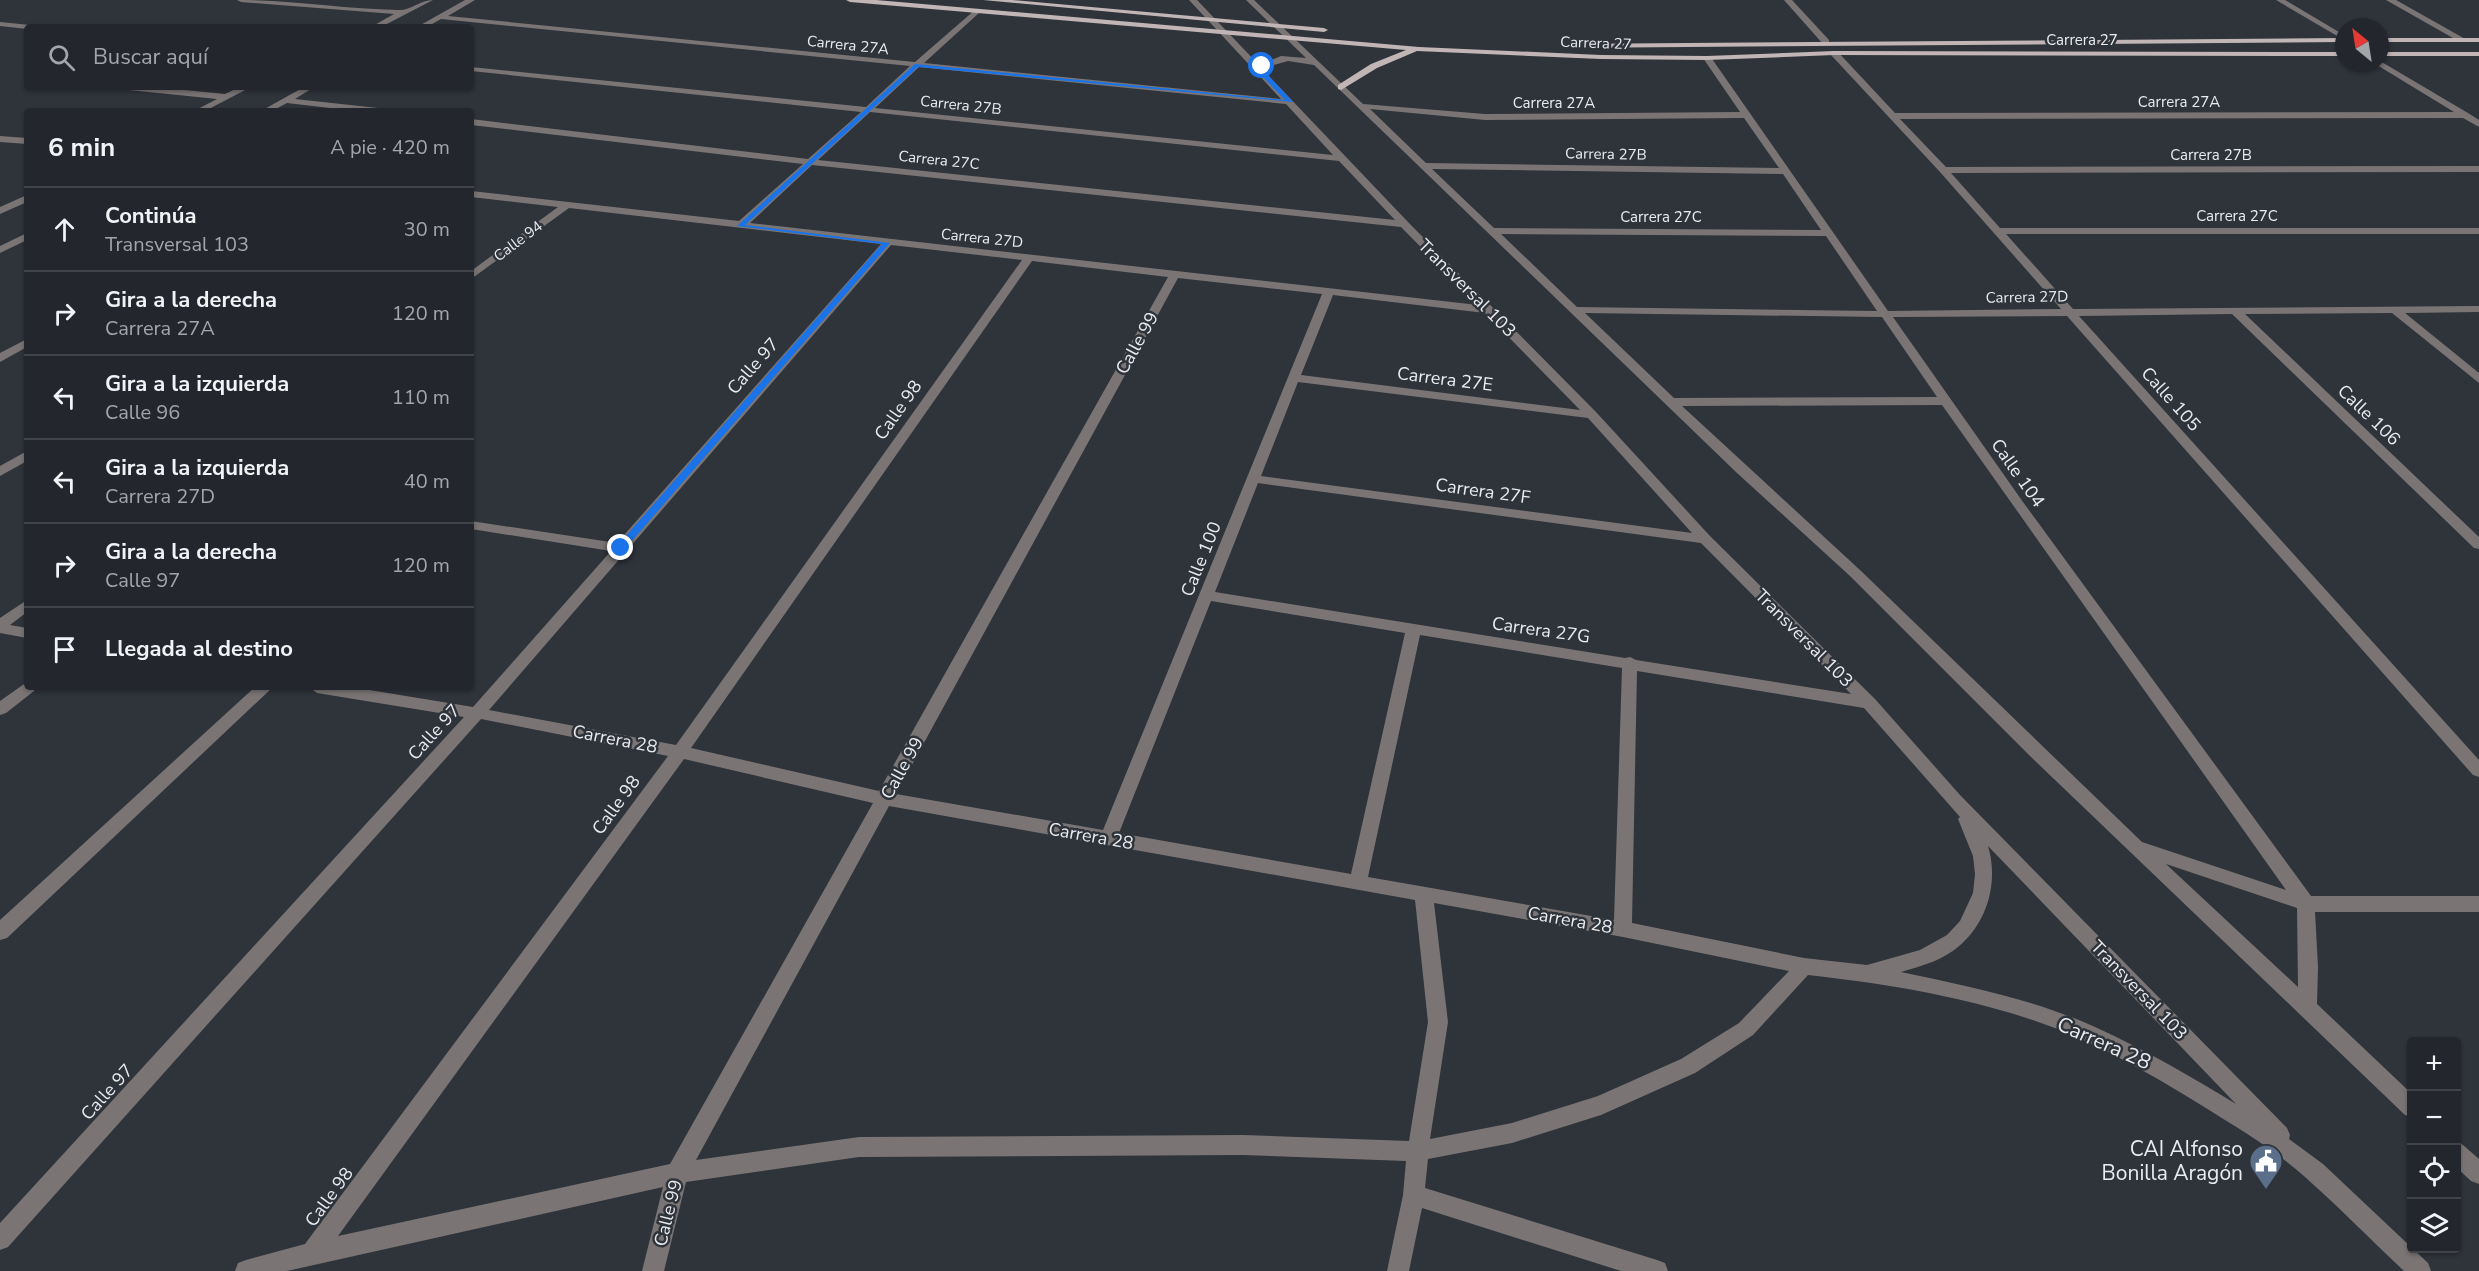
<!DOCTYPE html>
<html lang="es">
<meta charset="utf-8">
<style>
body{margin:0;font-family:"Nunito Sans",sans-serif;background:#2b2e34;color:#f1f3f6}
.controls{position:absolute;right:18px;bottom:18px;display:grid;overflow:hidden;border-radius:6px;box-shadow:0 2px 4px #0004}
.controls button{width:54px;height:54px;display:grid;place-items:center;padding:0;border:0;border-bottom:2px solid #404348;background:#23262c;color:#f1f3f6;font:30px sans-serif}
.compass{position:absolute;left:2335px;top:18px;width:54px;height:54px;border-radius:50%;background:#23262c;box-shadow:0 2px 4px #0004;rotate:330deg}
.stop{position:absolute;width:18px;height:18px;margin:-14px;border:4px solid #1a73e8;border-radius:50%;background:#fff}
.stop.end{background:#1a73e8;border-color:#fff;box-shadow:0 2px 6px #0008}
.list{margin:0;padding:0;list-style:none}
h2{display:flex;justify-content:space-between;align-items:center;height:78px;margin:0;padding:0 24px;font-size:26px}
h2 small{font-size:20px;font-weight:400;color:#a3a5a9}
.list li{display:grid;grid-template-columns:39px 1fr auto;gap:18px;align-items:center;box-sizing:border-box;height:84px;padding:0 24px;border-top:2px solid #404348}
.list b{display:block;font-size:22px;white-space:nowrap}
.list p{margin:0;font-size:20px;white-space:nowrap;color:#a3a5a9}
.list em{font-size:20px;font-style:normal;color:#a3a5a9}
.icon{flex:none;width:33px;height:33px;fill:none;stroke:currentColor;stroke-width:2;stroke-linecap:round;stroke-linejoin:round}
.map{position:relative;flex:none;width:2479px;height:1271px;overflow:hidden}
.search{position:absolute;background:#23262c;box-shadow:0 2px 4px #0004;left:24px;top:24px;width:450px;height:66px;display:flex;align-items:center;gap:15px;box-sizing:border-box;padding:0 21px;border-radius:6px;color:#a3a5a9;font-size:22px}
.panel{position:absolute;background:#23262c;box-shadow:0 2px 4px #0004;left:24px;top:108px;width:450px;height:582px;border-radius:6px}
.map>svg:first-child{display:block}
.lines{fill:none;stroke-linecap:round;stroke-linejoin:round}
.minor{fill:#7a7574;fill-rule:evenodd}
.major{fill:#c1b6b5;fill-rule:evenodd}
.route{fill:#1a73e8}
.labels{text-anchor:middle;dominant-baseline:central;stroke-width:5;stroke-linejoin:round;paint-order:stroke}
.far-street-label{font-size:15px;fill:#e9ebf0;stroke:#2f333a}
.street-label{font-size:18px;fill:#e9ebf0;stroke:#2f333a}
.near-street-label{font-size:21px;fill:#e9ebf0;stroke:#2f333a}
.near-poi-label{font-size:21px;fill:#e9ebf0;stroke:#2f333a;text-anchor:end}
</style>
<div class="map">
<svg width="2479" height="1271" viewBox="0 0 2479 1271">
<rect width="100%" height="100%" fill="#2f333a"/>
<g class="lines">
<g class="minor">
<path d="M237,0C291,0 344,9 398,10C410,11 420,0 433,0L381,27H371L394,14L241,2Z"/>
<path d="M465,0H475L448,16L915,62L976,9L979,13L924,63L1281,99L1189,0H1197L1259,65L1281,56L1306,58L1246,0H1254L1363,104L1485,114L1740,112L1703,58L1707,56H1710L1888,311L2061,309L1940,172L1831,55V51H1837L1895,113L2454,112L2377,65L2376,63H2380V61L2468,113L2479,120V127L2463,118L1900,119L1946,167L2479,166V172L1951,173L2000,228H2479V234H2006L2073,309L2479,306V312L2405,313L2479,373V383L2392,313L2245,314L2479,537V549L2474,548L2232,314L2079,316L2479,760V777L2473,775L2067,316L1893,317L2023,502L2311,896H2479V912H2315L2318,967L2317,1004L2412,1094V1117L2405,1115L2031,757L1850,576L1737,473L1314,65L1288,61L1266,67V73L1408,222L1596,412L1710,536L1875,699L1960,795L2287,1128L2290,1135L2289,1139L2323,1164L2428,1263L2431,1271H2404C2371,1240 2339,1207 2305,1177C2274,1149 2236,1127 2201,1105C2162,1081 2123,1058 2081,1039C1999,1002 1898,985 1808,975L1753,1035L1695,1073L1601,1115L1512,1143L1428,1159L1425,1188L1657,1260L1665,1263L1668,1271H1621L1422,1208L1409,1271H1387L1403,1195L1406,1161L1243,1155L859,1157L686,1182L664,1271H642L663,1187L287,1271H235L238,1263L246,1260L305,1244L668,756L481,719L8,1247L0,1250V1223L464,717L317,693L309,687H351L473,707L611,551L471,529V521L617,543L881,244L569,208L471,279V271L558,207L471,197V191L739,221L803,164L471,125V119L808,159L861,112L471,71V67L866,107L910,66L441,19L427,27H417ZM919,67L1286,104L1333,155L875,108ZM1370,109L1485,120L1744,118L1779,168L1426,163ZM870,112L1339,161L1395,220L818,160ZM812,165L1401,227L1478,305L750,223ZM1432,169L1783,174L1821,230L1494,228ZM1501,234L1826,236L1877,311L1577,307ZM891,245L1022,260L676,745L489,710ZM1032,261L1168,277L879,791L691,748ZM1178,278L1322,294L1103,830L896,794ZM1333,295L1485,313L1580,410L1301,375ZM1585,313L1882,317L1937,397L1674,398ZM1298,382L1588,418L1692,533L1261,476ZM1942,405L2286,890L2142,842L1860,570L1682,406ZM1258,483L1701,543L1851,694L1636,660L1630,657L1625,658L1215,592ZM1211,601L1405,633L1351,874L1119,833ZM1420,635L1622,668L1614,920L1368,877ZM1637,671L1864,708L1960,817L1958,819L1973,856L1975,874L1973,893L1960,921L1947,935L1920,950L1867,965L1804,958L1632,923ZM684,759L873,803L670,1164L338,1236ZM889,806L1415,900L1428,1022L1409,1141L1243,1135L859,1137L696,1160ZM1988,846L2236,1104C2190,1076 2144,1049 2095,1027C2034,999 1966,986 1901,972C1914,968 1929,964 1941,958C1982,938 2001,889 1988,846ZM2166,864L2297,908L2298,987ZM1434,903L1623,937L1789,971L1739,1023L1681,1059L1598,1096L1512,1123L1430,1139L1448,1022Z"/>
<polygon points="1784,0 1792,0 1829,40 1829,44 1823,44"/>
<polygon points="2276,0 2285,0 2344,35 2344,40"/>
<polygon points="2386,0 2396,0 2467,40 2460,42"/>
<polygon points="0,22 30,25 34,27 27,27 27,29 0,26"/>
<polygon points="125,87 154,87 225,94 240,87 251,87 205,111 194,111 217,99 129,90"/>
<polygon points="304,87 314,87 295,99 378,108 382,111 356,111 287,103 272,111 261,111"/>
<polygon points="0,136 27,138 27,144 0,142"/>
<polygon points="27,195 27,202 0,214 0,207"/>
<polygon points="27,233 27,240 0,253 0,246"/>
<polygon points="27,339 27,347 0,362 0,353"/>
<polygon points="27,451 27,461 0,476 0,466"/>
<polygon points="27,600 27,612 10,625 27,628 27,638 0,633 0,618"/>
<polygon points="27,682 27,687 36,687 34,691 6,713 0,715 0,701"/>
<polygon points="255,687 273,687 7,938 0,940 0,920"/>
<polygon points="2456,1142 2463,1145 2479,1159 2479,1184 2471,1181 2456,1167"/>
</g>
<g class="major">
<polygon points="846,0 876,0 1419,47 1601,55 1707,56 1834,51 2344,52 2344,56 1834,55 1707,60 1601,59 1417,51 1377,68 1341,90 1338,89 1338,85 1371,64 1406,50 850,2"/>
<polygon points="983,0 1012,0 1324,28 1328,30 1324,32"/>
<polygon points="2344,38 2344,42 1564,48 1560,46 1564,44"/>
<rect x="2380" y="38" width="99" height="4"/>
<rect x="2380" y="52" width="99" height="4"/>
</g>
</g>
<polygon class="route" points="915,64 1285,100 1259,73 1262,64 1265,66 1265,72 1293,102 918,67 745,225 890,243 624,550 617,550 617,546 882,244 737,226"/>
<defs>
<symbol id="civic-pin" viewBox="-11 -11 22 30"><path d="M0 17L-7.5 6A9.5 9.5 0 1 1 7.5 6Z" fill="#5c6f8a" stroke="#2f333a"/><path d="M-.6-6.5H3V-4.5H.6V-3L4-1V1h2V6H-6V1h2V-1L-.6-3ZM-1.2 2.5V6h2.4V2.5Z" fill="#fff"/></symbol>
</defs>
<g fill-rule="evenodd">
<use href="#civic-pin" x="2247" y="1142" width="38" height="52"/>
</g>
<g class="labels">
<g class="far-street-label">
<text x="2082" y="40">Carrera 27</text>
<text transform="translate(1596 43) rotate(2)">Carrera 27</text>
<text transform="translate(848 45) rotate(6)">Carrera 27A</text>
<text x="2179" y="102">Carrera 27A</text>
<text x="1554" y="103">Carrera 27A</text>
<text transform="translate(961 105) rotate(6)">Carrera 27B</text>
<text transform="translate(1606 154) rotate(1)">Carrera 27B</text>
<text x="2211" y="155">Carrera 27B</text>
<text transform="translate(939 160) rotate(6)">Carrera 27C</text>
<text x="2237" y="216">Carrera 27C</text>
<text x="1661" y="217">Carrera 27C</text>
<text transform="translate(982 238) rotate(6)">Carrera 27D</text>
<text transform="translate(518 241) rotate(-37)">Calle 94</text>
<text transform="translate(2027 297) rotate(-1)">Carrera 27D</text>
</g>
<g class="street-label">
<text transform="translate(1467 288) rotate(45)">Transversal 103</text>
<text transform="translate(1137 343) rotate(-61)">Calle 99</text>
<text transform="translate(753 366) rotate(-49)">Calle 97</text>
<text transform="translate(1445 379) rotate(7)">Carrera 27E</text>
<text transform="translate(2171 399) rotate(48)">Calle 105</text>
<text transform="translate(898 410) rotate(-55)">Calle 98</text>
<text transform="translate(2369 415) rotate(44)">Calle 106</text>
<text transform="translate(2018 473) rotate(55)">Calle 104</text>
<text transform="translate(1483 491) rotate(8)">Carrera 27F</text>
<text transform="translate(1201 559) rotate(-68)">Calle 100</text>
<text transform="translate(1541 630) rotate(8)">Carrera 27G</text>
<text transform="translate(1804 638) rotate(45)">Transversal 103</text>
<text transform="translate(434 732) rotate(-48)">Calle 97</text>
<text transform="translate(615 739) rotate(11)">Carrera 28</text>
<text transform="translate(902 768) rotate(-61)">Calle 99</text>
<text transform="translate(616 805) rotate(-54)">Calle 98</text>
<text transform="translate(1091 836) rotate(10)">Carrera 28</text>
<text transform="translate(1570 920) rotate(10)">Carrera 28</text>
<text transform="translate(2139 990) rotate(46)">Transversal 103</text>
<text transform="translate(107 1092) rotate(-48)">Calle 97</text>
<text transform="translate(329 1197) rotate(-54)">Calle 98</text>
<text transform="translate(668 1213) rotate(-76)">Calle 99</text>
</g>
<g class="near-street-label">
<text transform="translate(2104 1043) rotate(24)">Carrera 28</text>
</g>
<g class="near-poi-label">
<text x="2243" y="1149">CAI Alfonso<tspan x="2243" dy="24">Bonilla Aragón</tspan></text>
</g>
</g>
</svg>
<div class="controls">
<button>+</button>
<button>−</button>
<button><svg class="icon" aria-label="locate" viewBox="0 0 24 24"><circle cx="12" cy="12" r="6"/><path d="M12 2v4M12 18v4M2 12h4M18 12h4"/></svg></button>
<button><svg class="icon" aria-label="layers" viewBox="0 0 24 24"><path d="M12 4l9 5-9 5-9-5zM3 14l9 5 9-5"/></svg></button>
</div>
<svg class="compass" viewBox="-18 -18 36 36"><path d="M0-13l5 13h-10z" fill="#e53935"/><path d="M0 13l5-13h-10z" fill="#a3a5a9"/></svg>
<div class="stop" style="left:1262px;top:66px"></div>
<div class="stop end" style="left:621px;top:548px"></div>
<div class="search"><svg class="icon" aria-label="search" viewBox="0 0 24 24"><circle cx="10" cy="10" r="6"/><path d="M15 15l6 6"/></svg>Buscar aquí</div>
<section class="panel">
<h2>6 min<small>A pie · 420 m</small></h2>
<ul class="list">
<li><svg class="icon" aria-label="ahead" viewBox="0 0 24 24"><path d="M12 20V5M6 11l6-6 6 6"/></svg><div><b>Continúa</b><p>Transversal 103</p></div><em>30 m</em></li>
<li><svg class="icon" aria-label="right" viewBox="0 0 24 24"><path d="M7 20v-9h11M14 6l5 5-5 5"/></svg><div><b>Gira a la derecha</b><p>Carrera 27A</p></div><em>120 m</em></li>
<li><svg class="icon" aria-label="left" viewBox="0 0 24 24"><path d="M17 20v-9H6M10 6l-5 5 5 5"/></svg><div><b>Gira a la izquierda</b><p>Calle 96</p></div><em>110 m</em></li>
<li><svg class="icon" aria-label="left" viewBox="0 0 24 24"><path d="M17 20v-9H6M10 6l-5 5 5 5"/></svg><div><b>Gira a la izquierda</b><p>Carrera 27D</p></div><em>40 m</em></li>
<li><svg class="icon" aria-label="right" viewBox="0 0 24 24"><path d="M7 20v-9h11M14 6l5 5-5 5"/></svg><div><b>Gira a la derecha</b><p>Calle 97</p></div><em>120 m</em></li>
<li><svg class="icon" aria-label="arrive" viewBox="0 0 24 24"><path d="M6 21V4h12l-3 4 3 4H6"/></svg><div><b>Llegada al destino</b></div></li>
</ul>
</section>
</div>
